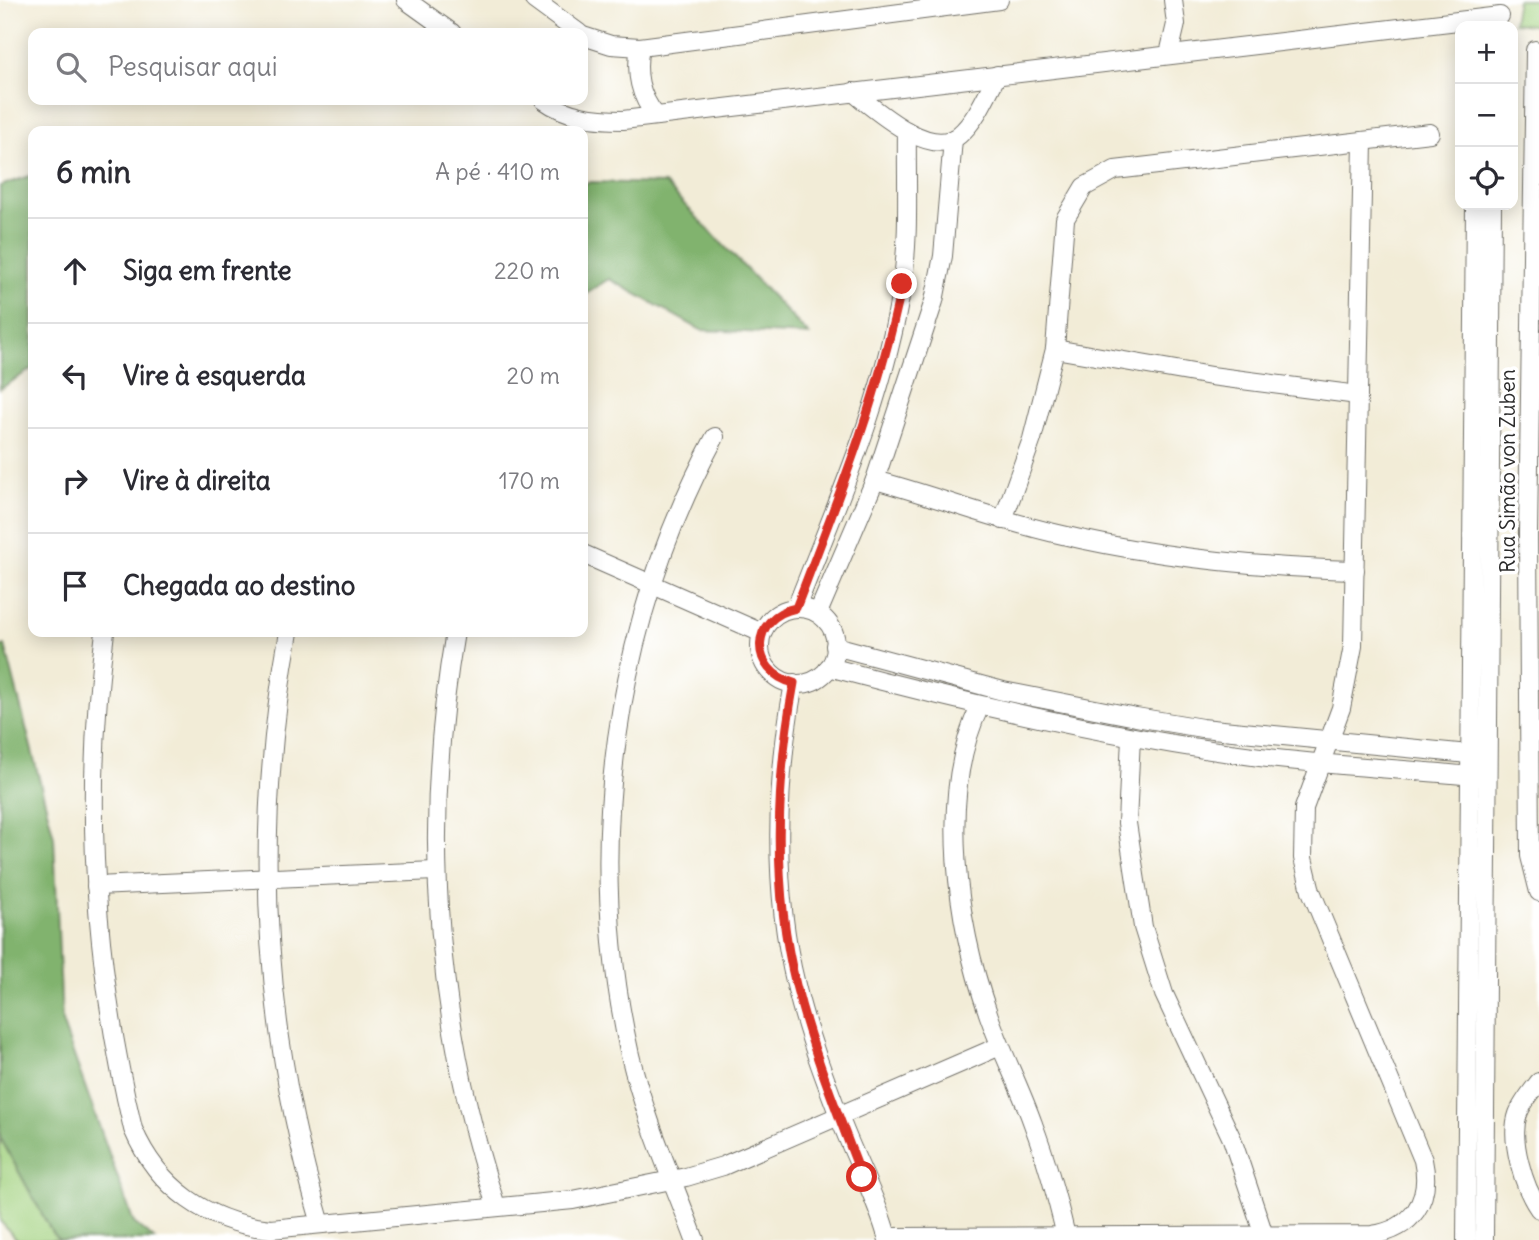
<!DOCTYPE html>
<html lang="pt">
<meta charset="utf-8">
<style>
body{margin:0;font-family:Delius,sans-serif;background:#f2f2f3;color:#2b2b33}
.controls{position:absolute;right:21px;top:21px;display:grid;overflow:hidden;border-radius:14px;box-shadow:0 4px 18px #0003}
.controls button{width:63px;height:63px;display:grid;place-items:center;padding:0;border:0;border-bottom:2px solid #e1e1e2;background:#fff;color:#2b2b33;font:35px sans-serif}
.stop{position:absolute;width:21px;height:21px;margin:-16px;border:5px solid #d93025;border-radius:50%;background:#fff}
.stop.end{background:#d93025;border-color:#fff;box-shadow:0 2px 7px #0008}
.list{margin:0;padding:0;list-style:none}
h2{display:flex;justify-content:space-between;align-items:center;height:91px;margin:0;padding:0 28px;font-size:30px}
h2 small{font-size:23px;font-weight:400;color:#7c7c81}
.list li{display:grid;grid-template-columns:46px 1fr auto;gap:21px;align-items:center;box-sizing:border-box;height:105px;padding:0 28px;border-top:2px solid #e1e1e2}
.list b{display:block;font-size:26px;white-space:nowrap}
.list em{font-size:23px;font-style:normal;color:#7c7c81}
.icon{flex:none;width:38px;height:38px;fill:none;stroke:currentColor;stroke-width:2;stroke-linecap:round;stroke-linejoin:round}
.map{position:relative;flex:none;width:1539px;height:1240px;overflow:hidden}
.search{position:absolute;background:#fff;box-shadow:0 4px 18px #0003;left:28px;top:28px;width:560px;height:77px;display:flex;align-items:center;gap:18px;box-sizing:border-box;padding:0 24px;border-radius:14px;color:#7c7c81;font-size:26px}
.panel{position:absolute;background:#fff;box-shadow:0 4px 18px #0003;left:28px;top:126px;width:560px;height:511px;border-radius:14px}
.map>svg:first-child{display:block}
.green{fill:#a2d17f;stroke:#667e55;stroke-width:2}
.forest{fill:#81b36e;stroke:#566f4c;stroke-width:2}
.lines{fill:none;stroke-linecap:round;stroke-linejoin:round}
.minor-casing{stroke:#716f67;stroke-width:20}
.minor{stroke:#fff;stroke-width:18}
.route{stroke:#d93025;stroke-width:9}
.labels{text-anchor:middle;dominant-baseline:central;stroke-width:7;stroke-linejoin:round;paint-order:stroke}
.street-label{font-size:21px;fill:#2b2b2b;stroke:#fff}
</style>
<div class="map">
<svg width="1539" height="1240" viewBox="0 0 1539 1240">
<rect width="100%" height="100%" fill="#fff"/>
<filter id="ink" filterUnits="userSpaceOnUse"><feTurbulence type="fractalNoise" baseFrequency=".0143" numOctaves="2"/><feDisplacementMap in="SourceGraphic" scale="14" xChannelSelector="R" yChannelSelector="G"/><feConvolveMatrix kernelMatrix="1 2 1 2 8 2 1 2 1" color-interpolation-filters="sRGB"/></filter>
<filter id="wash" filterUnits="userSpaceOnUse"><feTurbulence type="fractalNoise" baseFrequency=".00686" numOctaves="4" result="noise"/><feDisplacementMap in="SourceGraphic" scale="28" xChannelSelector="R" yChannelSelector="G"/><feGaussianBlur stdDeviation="1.57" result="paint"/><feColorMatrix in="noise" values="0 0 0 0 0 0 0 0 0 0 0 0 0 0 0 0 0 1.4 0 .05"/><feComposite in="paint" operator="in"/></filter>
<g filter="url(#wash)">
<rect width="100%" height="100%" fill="#f2ecd7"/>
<g class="green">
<polygon points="1517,0 1539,0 1539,26 1513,23"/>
<polygon points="0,1137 53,1234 60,1240 17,1240 0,1221"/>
</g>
<g class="forest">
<polygon points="33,175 33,368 0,389 0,186"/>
<polygon points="591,182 665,184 809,335 701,330 609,279 583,295 583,184"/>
<polygon points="5,645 54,837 62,1022 134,1223 155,1240 60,1240 53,1234 0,1137 0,647"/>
</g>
</g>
<g filter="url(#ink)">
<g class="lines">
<defs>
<g id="minor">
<polyline points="406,0 452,33"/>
<polyline points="534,0 579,33"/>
<polyline points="583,36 611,45 640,47 999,0"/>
<path d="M640,47C635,73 639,95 656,116"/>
<polyline points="1535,50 1528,534 1530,856 1539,892"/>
<polyline points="1169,54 1176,24 1173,0"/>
<path d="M853,92C875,109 931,160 959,135C976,121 987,94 997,75"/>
<path d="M544,100C568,117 595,120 623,120L1500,16"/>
<polyline points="1055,349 1211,376 1358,395"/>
<path d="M875,480C935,496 993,519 1054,533C1153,557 1253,567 1355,570"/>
<polyline points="1003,520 1032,439 1055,349 1065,219 1084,187 1115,170 1430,133"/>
<polyline points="583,554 762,633"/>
<path d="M796,608C837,503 885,397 902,285C910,235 906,181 907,131"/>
<circle cx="798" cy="646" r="38"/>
<polyline points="818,613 875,480 934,301 943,256 953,139"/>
<path d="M105,632C83,799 94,965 133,1129C158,1188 208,1223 271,1229L573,1200L686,1177L723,1166L1000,1046"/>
<path d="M289,632C252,832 263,1029 321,1224"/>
<path d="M455,632C421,827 435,1018 496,1206"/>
<polyline points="835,646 1003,691 1136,717 1202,728 1479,755"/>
<path d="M829,667C971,705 1114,738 1260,757C1333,766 1408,769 1482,777"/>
<path d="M794,683C776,780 772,888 796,985C806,1029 823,1074 839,1116C854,1157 877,1198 888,1240"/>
<path d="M980,706C937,795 957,925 989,1016C1002,1053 1020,1087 1033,1124C1047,1161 1057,1198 1066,1236"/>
<polyline points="1131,737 1127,823 1143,927 1164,994 1232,1139 1264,1235"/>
<polyline points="96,886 435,871"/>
<path d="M1539,1082C1532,1091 1522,1103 1518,1114C1509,1139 1524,1188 1539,1209"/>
<path d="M888,1237L1372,1235C1412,1229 1432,1201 1423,1160L1311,891L1303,858L1304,808L1341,708L1353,646L1363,141"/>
<path d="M695,1240C672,1178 645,1119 630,1055C583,848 614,624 715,437"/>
<polyline points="1466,1240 1475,205"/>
<polyline points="1484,1240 1492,205"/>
</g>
</defs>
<use href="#minor" class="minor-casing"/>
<use href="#minor" class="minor"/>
</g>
</g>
<g class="lines" filter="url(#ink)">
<path class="route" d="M862,1177C838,1114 812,1050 796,985C772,889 776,780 794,683C749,672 749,617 796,608C837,501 879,396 902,284"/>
</g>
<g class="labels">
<g class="street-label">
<text transform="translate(1507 471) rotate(-90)">Rua Simão von Zuben</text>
</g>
</g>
</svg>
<div class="controls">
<button>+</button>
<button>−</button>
<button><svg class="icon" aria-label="locate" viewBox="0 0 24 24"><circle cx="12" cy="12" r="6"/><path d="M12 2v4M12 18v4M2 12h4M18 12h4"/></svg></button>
</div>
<div class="stop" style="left:862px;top:1177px"></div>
<div class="stop end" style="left:902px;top:284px"></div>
<div class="search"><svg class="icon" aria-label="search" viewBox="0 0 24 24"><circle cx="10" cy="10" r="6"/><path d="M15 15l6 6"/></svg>Pesquisar aqui</div>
<section class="panel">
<h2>6 min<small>A pé · 410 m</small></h2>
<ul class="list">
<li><svg class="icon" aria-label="ahead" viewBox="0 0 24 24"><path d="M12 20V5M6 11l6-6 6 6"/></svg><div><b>Siga em frente</b></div><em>220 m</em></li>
<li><svg class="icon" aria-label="left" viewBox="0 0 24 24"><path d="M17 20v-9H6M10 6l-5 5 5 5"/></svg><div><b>Vire à esquerda</b></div><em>20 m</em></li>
<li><svg class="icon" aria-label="right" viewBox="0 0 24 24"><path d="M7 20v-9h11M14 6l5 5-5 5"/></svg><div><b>Vire à direita</b></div><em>170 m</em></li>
<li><svg class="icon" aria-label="arrive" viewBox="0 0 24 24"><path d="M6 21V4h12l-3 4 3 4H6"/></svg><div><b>Chegada ao destino</b></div></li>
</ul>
</section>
</div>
